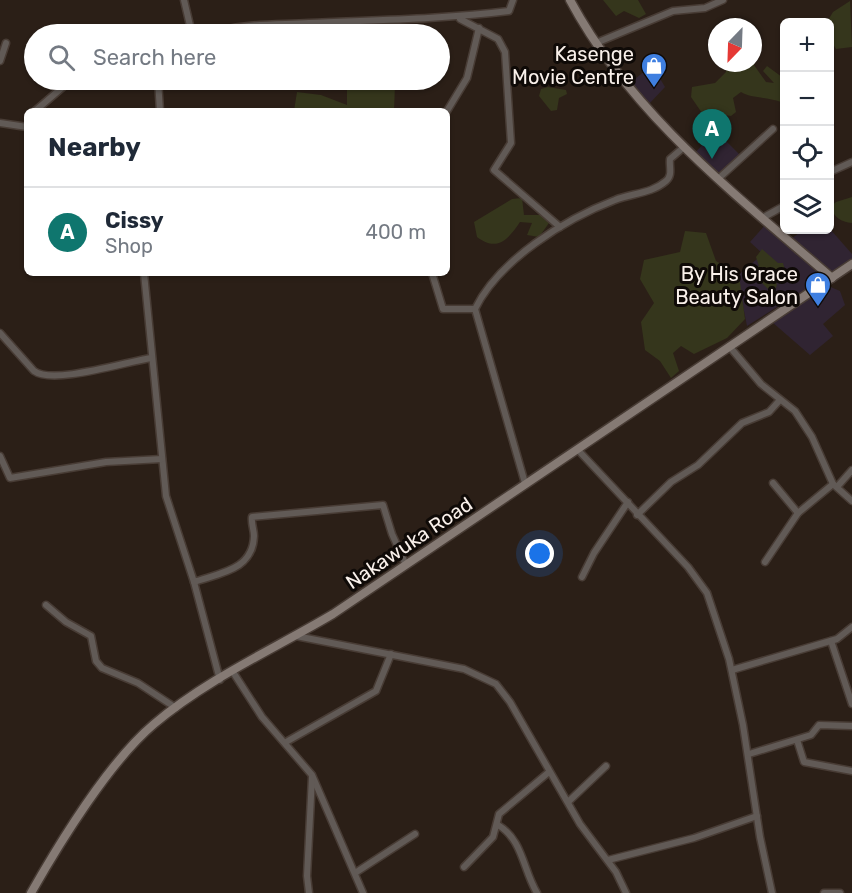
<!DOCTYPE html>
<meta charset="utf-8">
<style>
body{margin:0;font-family:Rubik,sans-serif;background:#f2f2f3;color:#1f2937}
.controls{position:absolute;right:18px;top:18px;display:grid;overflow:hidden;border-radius:9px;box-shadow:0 2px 4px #0004}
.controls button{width:54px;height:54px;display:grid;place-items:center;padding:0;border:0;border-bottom:2px solid #e0e1e3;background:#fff;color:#1f2937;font:30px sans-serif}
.compass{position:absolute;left:708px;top:18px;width:54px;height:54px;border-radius:50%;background:#fff;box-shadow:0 2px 4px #0004;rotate:203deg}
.you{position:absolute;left:540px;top:554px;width:21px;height:21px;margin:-15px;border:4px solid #fff;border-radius:50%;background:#1a73e8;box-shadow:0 0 0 9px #1a73e833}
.badge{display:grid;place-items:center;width:39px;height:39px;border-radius:50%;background:#0f766e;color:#fff;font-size:20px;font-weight:700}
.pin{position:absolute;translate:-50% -50px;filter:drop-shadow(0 2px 3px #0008)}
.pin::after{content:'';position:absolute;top:32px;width:21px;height:18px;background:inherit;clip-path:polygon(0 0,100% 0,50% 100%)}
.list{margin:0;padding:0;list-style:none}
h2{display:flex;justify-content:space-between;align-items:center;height:78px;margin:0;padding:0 24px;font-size:26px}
h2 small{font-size:20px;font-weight:400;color:#747a83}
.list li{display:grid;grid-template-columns:39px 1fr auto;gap:18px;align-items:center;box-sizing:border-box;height:90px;padding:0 24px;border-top:2px solid #e0e1e3}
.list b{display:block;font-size:22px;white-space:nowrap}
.list p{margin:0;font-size:20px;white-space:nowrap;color:#747a83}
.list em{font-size:20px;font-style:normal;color:#747a83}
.icon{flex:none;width:33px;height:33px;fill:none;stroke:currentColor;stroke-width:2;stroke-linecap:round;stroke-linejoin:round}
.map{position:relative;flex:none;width:852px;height:893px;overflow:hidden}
.search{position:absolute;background:#fff;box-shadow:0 2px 4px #0004;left:24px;top:24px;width:426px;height:66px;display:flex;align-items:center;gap:15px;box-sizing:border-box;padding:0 21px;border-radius:33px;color:#747a83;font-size:22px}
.panel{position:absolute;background:#fff;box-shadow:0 2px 4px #0004;left:24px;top:108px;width:426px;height:168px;border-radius:9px}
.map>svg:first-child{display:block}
.commercial{fill:#302432}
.green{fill:#35361c}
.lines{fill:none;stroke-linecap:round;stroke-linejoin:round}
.street-casing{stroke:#483c35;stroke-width:9}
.secondary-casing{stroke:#483c35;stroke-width:11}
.street{stroke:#615a56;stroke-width:6}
.secondary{stroke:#857a74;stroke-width:8}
.labels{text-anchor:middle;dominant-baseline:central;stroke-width:6;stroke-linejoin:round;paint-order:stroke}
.poi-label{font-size:20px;fill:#f9f0ea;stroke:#0f0a07;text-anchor:end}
.street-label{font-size:20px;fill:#f9f0ea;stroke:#0f0a07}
</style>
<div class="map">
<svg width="852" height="893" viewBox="0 0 852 893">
<rect width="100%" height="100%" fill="#2b1f17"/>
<g class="commercial">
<polygon points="652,65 665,87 649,104 629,84"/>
<polygon points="724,139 741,156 721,177 695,153 705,142 713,148"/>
<polygon points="766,224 826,276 747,326 737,276 763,254 750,242"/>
<polygon points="830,229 852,254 852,260 831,273 791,239 803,230"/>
<polygon points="826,285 840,291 845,305 823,324 833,336 810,355 772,322"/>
</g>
<g class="green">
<polygon points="603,0 638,0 646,14 639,18 624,11 616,16"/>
<polygon points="850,1 852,47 836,49 830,39 830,22 827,22 833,12"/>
<path d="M753,54L757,59L754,65L766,82L774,83L763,71L767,66L782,77L784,101L781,102C767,97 750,98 741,92L733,98L736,112L731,116L724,115L710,125L703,121L702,113L691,97L692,87L715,83L726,72V63H753Z"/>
<polygon points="347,80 382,80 383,83 395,85 394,111 294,111 297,92 321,95 347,105"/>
<polygon points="548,87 566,90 567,94 559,98 557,110 551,111 539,96 541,89"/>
<path d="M852,197V223C841,222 834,217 830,207L836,202Z"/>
<path d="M522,198L524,215H540L549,223L539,237L527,235L532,223L520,222C509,238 498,253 477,237L474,222L512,199Z"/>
<polygon points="685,231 706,233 716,261 739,275 745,319 727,338 694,354 681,346 673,353 679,371 671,378 660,361 645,350 641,322 654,303 640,279 644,260 680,252"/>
<polygon points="762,249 778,263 783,263 785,270 794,279 788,282 780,274 772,274 771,279 777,284 776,288 768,289 762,283 750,279 751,270 759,266 756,257"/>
</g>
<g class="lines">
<defs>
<g id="street">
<polyline points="184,0 192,34"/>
<polyline points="460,19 498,39 505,52 511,143 494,170 560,227"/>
<path d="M209,34C241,23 275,25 309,23C376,20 443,19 509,11L513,0"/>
<polyline points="596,43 673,11 705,8 723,0"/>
<polyline points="0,61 6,43"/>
<polyline points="158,80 160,111"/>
<polyline points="35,111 71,80"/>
<polyline points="447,111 467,78 479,28"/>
<polyline points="0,123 27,127"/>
<polyline points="830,172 852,162"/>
<polyline points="718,179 773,129"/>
<polyline points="764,217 784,206"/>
<polyline points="144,273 166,496 194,582 220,680"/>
<polyline points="432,273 443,309 475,309"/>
<path d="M0,333L34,371C53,385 125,362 151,358"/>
<polyline points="729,346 761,384 795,411 812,437 833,484 852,501"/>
<polyline points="578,450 688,567 707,593 729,659 743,725 760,837 772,893"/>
<polyline points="0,456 10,478 106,462 162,459"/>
<path d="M525,483L475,309C499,260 565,219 615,200C632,193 651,194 666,181C673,175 669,167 670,159L684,147"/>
<polyline points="773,483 798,513"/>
<polyline points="837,487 852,470"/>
<polyline points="637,515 671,482 698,465 742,423 769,412 779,401"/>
<polyline points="765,562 798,513 833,484"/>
<polyline points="582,577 594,553 628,502"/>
<path d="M194,582C220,573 253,570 254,536C254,530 251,523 252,517L383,505L392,534L406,565"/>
<polyline points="46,605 66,622 91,636 96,661 102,668 138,683 176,708"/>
<polyline points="296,636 464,669 496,684 510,702 580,824 616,872 626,893"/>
<polyline points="831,641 852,704"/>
<polyline points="732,670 837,639 852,627"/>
<polyline points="233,672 262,717 312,775 363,893"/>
<polyline points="797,740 804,762 852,771"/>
<polyline points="286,742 376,691 391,654"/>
<polyline points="749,754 811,735 819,725 852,726"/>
<polyline points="568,802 606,766"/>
<path d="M498,825C523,840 523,870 537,893"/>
<polyline points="608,860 694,838 757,816"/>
<polyline points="464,867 493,837 499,814 549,772"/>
<polyline points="355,873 415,834"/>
<polyline points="309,893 307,876 312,777"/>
<polyline points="824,893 840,893"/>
</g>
<g id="secondary">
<path d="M570,0C631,114 736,195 832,278"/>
<path d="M31,893C60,842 110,761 154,724C207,679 274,649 333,614L852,264"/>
</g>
</defs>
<use href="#street" class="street-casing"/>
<use href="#secondary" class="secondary-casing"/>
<use href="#street" class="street"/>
<use href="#secondary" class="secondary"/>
</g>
<defs>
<symbol id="shop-pin" viewBox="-11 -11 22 30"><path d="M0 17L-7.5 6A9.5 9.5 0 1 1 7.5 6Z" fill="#3f7fe0" stroke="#0f0a07"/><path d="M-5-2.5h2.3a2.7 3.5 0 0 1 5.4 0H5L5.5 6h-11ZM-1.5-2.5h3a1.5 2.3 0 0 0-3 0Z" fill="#fff"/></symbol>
</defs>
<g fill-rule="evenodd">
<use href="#shop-pin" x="639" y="51" width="30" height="40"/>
<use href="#shop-pin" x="803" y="270" width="30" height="40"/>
</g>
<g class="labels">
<g class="poi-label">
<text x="634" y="54">Kasenge<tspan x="634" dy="23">Movie Centre</tspan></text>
<text x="798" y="274">By His Grace<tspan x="798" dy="23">Beauty Salon</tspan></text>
</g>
<g class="street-label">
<text transform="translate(409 543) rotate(-34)">Nakawuka Road</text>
</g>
</g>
</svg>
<div class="controls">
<button>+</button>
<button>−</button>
<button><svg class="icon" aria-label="locate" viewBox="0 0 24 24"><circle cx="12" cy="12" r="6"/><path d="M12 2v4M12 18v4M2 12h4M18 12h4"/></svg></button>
<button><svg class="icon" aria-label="layers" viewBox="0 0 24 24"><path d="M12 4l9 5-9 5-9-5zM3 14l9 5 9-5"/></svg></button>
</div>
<svg class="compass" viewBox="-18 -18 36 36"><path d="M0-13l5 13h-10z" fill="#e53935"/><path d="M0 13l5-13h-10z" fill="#747a83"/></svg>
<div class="you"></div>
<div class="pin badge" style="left:712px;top:159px">A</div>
<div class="search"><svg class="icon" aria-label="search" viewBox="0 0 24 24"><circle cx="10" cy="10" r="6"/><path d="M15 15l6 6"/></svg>Search here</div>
<section class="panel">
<h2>Nearby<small></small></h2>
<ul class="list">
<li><span class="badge">A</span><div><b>Cissy</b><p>Shop</p></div><em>400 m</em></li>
</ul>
</section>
</div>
